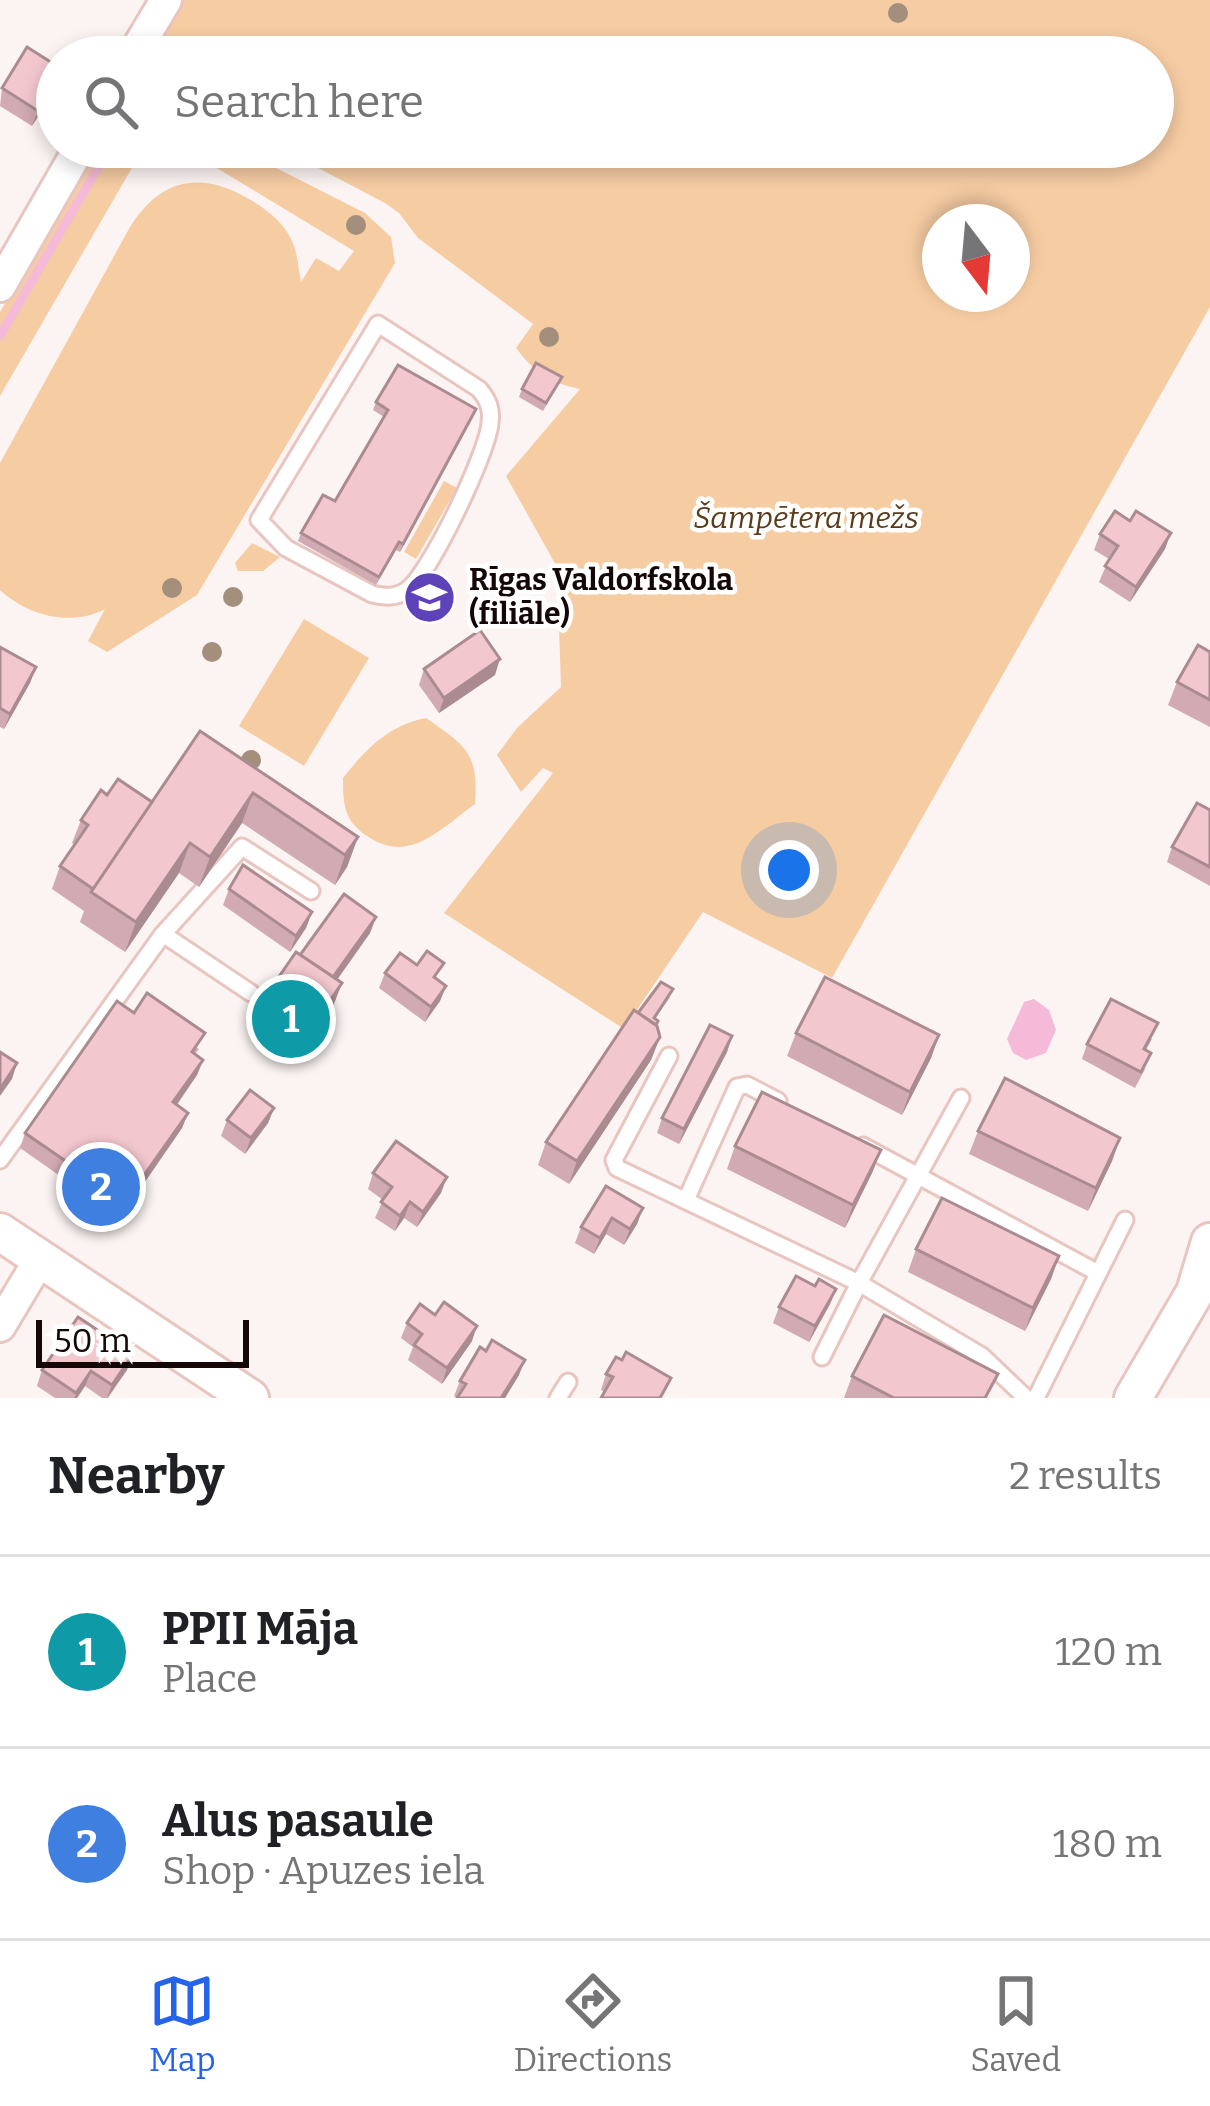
<!DOCTYPE html>
<meta charset="utf-8">
<style>
body{margin:0;font-family:Bitter,serif;background:#f6f6f6;color:#202124}
.compass{position:absolute;left:922px;top:204px;width:108px;height:108px;border-radius:50%;background:#fff;box-shadow:0 6px 18px #0003;rotate:164deg}
.scale{position:absolute;left:36px;bottom:30px;width:213px;box-sizing:border-box;padding-left:12px;border:6px solid #130807;border-top:0;font-size:33px;line-height:42px;white-space:nowrap;color:#130807;-webkit-text-stroke:9px #fff;paint-order:stroke}
.you{position:absolute;left:789px;top:870px;width:42px;height:42px;margin:-30px;border:9px solid #fff;border-radius:50%;background:#1a73e8;box-shadow:0 0 0 18px #1a73e833}
.badge{display:grid;place-items:center;width:78px;height:78px;border-radius:50%;background:#2563eb;color:#fff;font-size:39px;font-weight:700}
.pin{position:absolute;translate:-50% -50%;border:6px solid #fff;box-shadow:0 3px 12px #0006}
.list{margin:0;padding:0;list-style:none}
h2{display:flex;justify-content:space-between;align-items:center;height:156px;margin:0;padding:0 48px;font-size:51px}
h2 small{font-size:39px;font-weight:400;color:#757577}
.list li{display:grid;grid-template-columns:78px 1fr auto;gap:36px;align-items:center;box-sizing:border-box;height:192px;padding:0 48px;border-top:3px solid #e0e0e0}
.list b{display:block;font-size:45px;white-space:nowrap}
.list p{margin:0;font-size:39px;white-space:nowrap;color:#757577}
.list em{font-size:39px;font-style:normal;color:#757577}
.icon{flex:none;width:66px;height:66px;fill:none;stroke:currentColor;stroke-width:2;stroke-linecap:round;stroke-linejoin:round}
.map{position:relative;flex:none;width:1210px;height:1398px;overflow:hidden}
.search{position:absolute;background:#fff;box-shadow:0 6px 18px #0003;left:36px;right:36px;top:36px;height:132px;display:flex;align-items:center;gap:30px;box-sizing:border-box;padding:0 42px;border-radius:66px;color:#757577;font-size:45px}
.sheet{height:540px;background:#fff}
nav{display:flex;justify-content:space-around;align-items:center;box-sizing:border-box;height:168px;border-top:3px solid #e0e0e0;background:#fff;font-size:33px;color:#757577}
nav a{display:grid;justify-items:center;gap:6px}
nav .on{color:#2563eb}
.map>svg:first-child{display:block}
.green{fill:#f6cca3;fill-rule:evenodd}
.water{fill:#f4bad7}
.lines{fill:none;stroke-linecap:round;stroke-linejoin:round}
.stream{stroke:#f4bad7;stroke-width:9}
.service-casing{stroke:#e9c5c0;stroke-width:21}
.minor-casing{stroke:#e9c5c0;stroke-width:36}
.tertiary-casing{stroke:#e9c5c0;stroke-width:42}
.service{stroke:#fff;stroke-width:15}
.minor{stroke:#fff;stroke-width:30}
.tertiary{stroke:#fff;stroke-width:36}
.tree{fill:#a38f7c}
.wall{fill:#d1abb1}
.shaded-wall{fill:#aa8b90}
.building{fill:#f3c7ce;stroke:#aa8b90;stroke-width:3}
.labels{text-anchor:middle;dominant-baseline:central;stroke-width:9;stroke-linejoin:round;paint-order:stroke}
.park-label{font-size:30px;font-style:italic;fill:#5a3c1b;stroke:#fff}
.poi-label{font-size:30px;font-weight:bold;fill:#130807;stroke:#fff;text-anchor:start}
</style>
<div class="map">
<svg width="1210" height="1398" viewBox="0 0 1210 1398">
<rect width="100%" height="100%" fill="#fcf4f3"/>
<g class="green">
<path d="M183,0H1210V307L832,978L703,912L624,1029L444,913L553,773L543,768L521,792L497,755L517,728L561,687L557,567L506,476L580,389C550,383 534,372 516,348L533,324L418,238L399,213L385,203L278,147H1153V57H150ZM940,222H1012V294H940Z"/>
<polygon points="97,147 144,147 0,396 0,312"/>
<path d="M182,147H235L365,213L391,237L395,263L197,595L107,652L88,641L105,609C71,627 28,616 0,590V463L130,227C160,179 200,170 249,199C265,208 282,221 290,237C298,251 298,268 301,282L316,258L339,271L354,251Z"/>
<polygon points="444,481 457,488 416,559 404,552"/>
<polygon points="252,543 280,557 263,571 238,571 235,563"/>
<polygon points="304,619 369,658 304,766 239,726"/>
<path d="M426,718C466,746 479,753 475,804C439,830 409,865 367,836C344,821 343,804 343,778C366,749 389,725 426,718Z"/>
</g>
<polygon class="water" points="1034,999 1049,1010 1056,1030 1046,1053 1026,1060 1013,1053 1007,1039 1024,1002"/>
<g class="lines">
<polyline class="stream" points="0,336 110,147"/>
<defs>
<g id="service">
<path d="M378,324L479,389C488,400 492,408 490,423C488,452 430,574 407,590C396,598 385,597 372,594L286,548L259,520Z"/>
<polyline points="251,993 163,934 242,847 311,891"/>
<polyline points="669,1056 614,1160 617,1168 859,1283 982,1356 1026,1398"/>
<polyline points="863,1146 1098,1273"/>
<polyline points="0,1160 163,934"/>
<polyline points="686,1200 737,1087 747,1085 778,1101"/>
<polyline points="822,1357 859,1283 961,1098"/>
<polyline points="558,1398 568,1382"/>
<polyline points="1036,1398 1125,1220"/>
</g>
<g id="minor">
<polyline points="132,57 166,0"/>
<polyline points="0,286 80,147"/>
<polyline points="0,1326 40,1259"/>
</g>
<g id="tertiary">
<polyline points="0,1232 250,1398"/>
<polyline points="1133,1398 1195,1292 1210,1242"/>
</g>
</defs>
<use href="#service" class="service-casing"/>
<use href="#minor" class="minor-casing"/>
<use href="#tertiary" class="tertiary-casing"/>
<use href="#service" class="service"/>
<use href="#minor" class="minor"/>
<use href="#tertiary" class="tertiary"/>
</g>
<g class="tree">
<circle cx="898" cy="13" r="10"/>
<circle cx="356" cy="225" r="10"/>
<circle cx="549" cy="337" r="10"/>
<circle cx="172" cy="588" r="10"/>
<circle cx="233" cy="597" r="10"/>
<circle cx="212" cy="652" r="10"/>
<circle cx="251" cy="760" r="10"/>
</g>
<g class="wall">
<polygon points="57,66 57,86 32,126 0,106 2,88"/>
<polygon points="562,377 543,411 519,397 522,389"/>
<polygon points="376,402 473,416 400,552 396,550 376,585 298,541 301,533 335,501 384,417 373,410"/>
<polygon points="1100,534 1165,549 1130,602 1099,582 1109,559 1094,550"/>
<polygon points="0,647 36,667 30,683 4,729 0,727"/>
<polygon points="1210,652 1210,727 1168,705 1177,682"/>
<polygon points="424,669 495,675 439,713 419,685"/>
<polygon points="200,731 358,837 347,867 335,885 242,823 199,887 179,873 125,952 80,922 84,911 52,889 60,866 75,845 72,843 81,820 107,795 152,802"/>
<polygon points="1210,810 1210,886 1167,862 1172,847"/>
<polygon points="229,889 312,912 306,928 290,952 223,905"/>
<polygon points="376,917 370,933 337,980 342,983 333,1006 294,1064 248,1033 256,1010 300,955"/>
<polygon points="385,973 446,986 440,1001 425,1022 379,988"/>
<polygon points="670,997 655,1019 660,1037 651,1060 569,1184 538,1165 546,1142 638,1013"/>
<polygon points="134,1013 199,1049 195,1054 203,1060 197,1075 177,1105 188,1113 182,1128 120,1218 20,1148 25,1133"/>
<polygon points="796,1033 939,1035 931,1058 902,1115 787,1056"/>
<polygon points="732,1036 727,1052 679,1144 657,1133 662,1118"/>
<polygon points="1152,1039 1146,1050 1145,1069 1135,1088 1082,1059 1087,1044"/>
<polygon points="274,1108 268,1123 245,1154 221,1136 227,1120"/>
<polygon points="978,1131 1120,1138 1112,1161 1088,1211 969,1154"/>
<polygon points="735,1146 881,1150 872,1173 845,1228 727,1169"/>
<polygon points="373,1173 441,1193 417,1227 404,1218 395,1231 375,1218 383,1200 368,1189"/>
<polygon points="643,1208 637,1224 624,1245 606,1234 594,1254 575,1243 581,1227"/>
<polygon points="916,1249 1059,1256 1051,1279 1025,1331 908,1272"/>
<polygon points="815,1286 836,1289 830,1304 809,1342 773,1323 779,1307"/>
<polygon points="407,1323 472,1341 442,1384 408,1360 413,1347 401,1338"/>
<polygon points="42,1370 127,1370 108,1398 102,1398 85,1386 77,1398 55,1398 37,1386"/>
<polygon points="606,1374 665,1394 605,1392 601,1390"/>
<polygon points="519,1375 505,1398 457,1398 454,1396 460,1381"/>
<polygon points="852,1376 989,1398 844,1398"/>
</g>
<g class="shaded-wall">
<polygon points="57,79 57,86 32,126 38,111"/>
<polygon points="476,409 473,416 400,552 403,544"/>
<polygon points="1171,533 1165,549 1130,602 1136,587"/>
<polygon points="500,659 495,675 439,713 444,698"/>
<polygon points="36,667 30,683 4,729 10,714"/>
<polygon points="253,793 242,823 199,887 210,857"/>
<polygon points="358,837 347,867 335,885 345,855"/>
<polygon points="190,843 179,873 125,952 136,922"/>
<polygon points="312,912 306,928 290,952 296,936"/>
<polygon points="376,917 370,933 324,998 329,982"/>
<polygon points="342,983 333,1006 294,1064 302,1041"/>
<polygon points="446,986 440,1001 425,1022 431,1007"/>
<polygon points="939,1035 931,1058 902,1115 910,1092"/>
<polygon points="732,1036 727,1052 679,1144 684,1129"/>
<polygon points="660,1037 651,1060 569,1184 577,1161"/>
<polygon points="203,1060 197,1075 167,1118 173,1102"/>
<polygon points="17,1063 12,1079 0,1096 0,1089"/>
<polygon points="274,1108 268,1123 245,1154 251,1138"/>
<polygon points="188,1113 182,1128 120,1218 125,1202"/>
<polygon points="1120,1138 1112,1161 1088,1211 1096,1188"/>
<polygon points="881,1150 872,1173 845,1228 853,1205"/>
<polygon points="447,1177 441,1193 417,1227 423,1212"/>
<polygon points="410,1202 404,1218 395,1231 400,1216"/>
<polygon points="643,1208 637,1224 624,1245 630,1229"/>
<polygon points="612,1218 606,1234 594,1254 600,1238"/>
<polygon points="1059,1256 1051,1279 1025,1331 1033,1308"/>
<polygon points="836,1289 830,1304 809,1342 815,1326"/>
<polygon points="477,1326 472,1341 442,1384 447,1368"/>
<polygon points="133,1354 127,1370 107,1398 112,1385"/>
<polygon points="525,1360 519,1375 505,1398 501,1398"/>
<polygon points="91,1371 85,1386 77,1398 74,1398"/>
</g>
<g class="building">
<polygon points="27,47 57,66 57,79 38,111 2,88"/>
<polygon points="536,363 562,377 546,403 522,389"/>
<polygon points="398,365 476,409 403,544 399,542 379,577 301,533 323,495 335,501 388,410 376,402"/>
<polygon points="1115,511 1130,521 1136,511 1171,533 1136,587 1105,566 1118,546 1100,534"/>
<polygon points="480,630 500,659 444,698 424,669"/>
<polygon points="1198,645 1210,652 1210,700 1177,682"/>
<polygon points="0,647 36,667 10,714 0,708"/>
<polygon points="200,731 358,837 345,855 253,793 210,857 190,843 136,922 91,892"/>
<polygon points="118,779 152,802 93,889 60,866 88,825 81,820 101,790 107,795"/>
<polygon points="1197,803 1210,810 1210,867 1172,847"/>
<polygon points="243,865 312,912 296,936 229,889"/>
<polygon points="344,894 376,917 333,977 300,955"/>
<polygon points="427,951 444,963 434,977 446,986 431,1007 385,973 400,953 417,965"/>
<polygon points="296,952 342,983 302,1041 256,1010"/>
<polygon points="825,977 939,1035 910,1092 796,1033"/>
<polygon points="661,982 673,989 654,1018 658,1021 656,1025 638,1013"/>
<polygon points="147,993 205,1033 192,1052 203,1060 173,1102 188,1113 125,1202 25,1133 117,1001 134,1013"/>
<polygon points="1111,999 1158,1023 1144,1049 1151,1053 1141,1072 1087,1044"/>
<polygon points="634,1010 657,1026 660,1037 577,1161 546,1142"/>
<polygon points="710,1025 732,1036 684,1129 662,1118"/>
<polygon points="0,1052 17,1063 0,1089"/>
<polygon points="1005,1078 1120,1138 1096,1188 978,1131"/>
<polygon points="250,1090 274,1108 251,1138 227,1120"/>
<polygon points="762,1092 881,1150 853,1205 735,1146"/>
<polygon points="396,1141 447,1177 423,1212 410,1202 400,1216 381,1202 392,1187 373,1173"/>
<polygon points="606,1186 643,1208 630,1229 612,1218 600,1238 581,1227"/>
<polygon points="942,1198 1059,1256 1033,1308 916,1249"/>
<polygon points="796,1276 815,1286 819,1279 836,1289 815,1326 779,1307"/>
<polygon points="444,1302 477,1326 447,1368 414,1345 422,1334 407,1323 420,1304 435,1315"/>
<polygon points="884,1315 998,1374 985,1398 894,1398 852,1376"/>
<polygon points="78,1317 133,1354 112,1385 91,1371 76,1393 42,1370"/>
<polygon points="492,1340 525,1360 501,1398 457,1398 466,1384 460,1381 480,1347 486,1351"/>
<polygon points="626,1352 671,1378 660,1398 601,1398 613,1377 606,1374 616,1357 622,1360"/>
</g>
<defs>
<symbol id="school-disc" viewBox="-11 -11 22 22"><circle r="9.5" fill="#5e42ba" stroke="#fff"/><path d="M0-5L7-2L0 1L-7-2ZM-4 1L0 2.5L4 1V4Q0 6-4 4Z" fill="#fff"/></symbol>
</defs>
<g fill-rule="evenodd">
<use href="#school-disc" x="400" y="568" width="59" height="59"/>
</g>
<g class="labels">
<g class="park-label">
<text x="806" y="518">Šampētera mežs</text>
</g>
<g class="poi-label">
<text x="469" y="580">Rīgas Valdorfskola<tspan x="469" dy="34">(filiāle)</tspan></text>
</g>
</g>
</svg>
<svg class="compass" viewBox="-18 -18 36 36"><path d="M0-13l5 13h-10z" fill="#e53935"/><path d="M0 13l5-13h-10z" fill="#757577"/></svg>
<div class="scale">50 m</div>
<div class="you"></div>
<div class="pin badge" style="left:291px;top:1019px;background:#0f9aa8">1</div>
<div class="pin badge" style="left:101px;top:1187px;background:#3f7fe0">2</div>
<div class="search"><svg class="icon" aria-label="search" viewBox="0 0 24 24"><circle cx="10" cy="10" r="6"/><path d="M15 15l6 6"/></svg>Search here</div>
</div>
<section class="sheet">
<h2>Nearby<small>2 results</small></h2>
<ul class="list">
<li><span class="badge" style="background:#0f9aa8">1</span><div><b>PPII Māja</b><p>Place</p></div><em>120 m</em></li>
<li><span class="badge" style="background:#3f7fe0">2</span><div><b>Alus pasaule</b><p>Shop · Apuzes iela</p></div><em>180 m</em></li>
</ul>
</section>
<nav>
<a class="on"><svg class="icon" aria-label="map" viewBox="0 0 24 24"><path d="M3 6l6-2 6 2 6-2v14l-6 2-6-2-6 2zM9 4v14M15 6v14"/></svg>Map</a>
<a><svg class="icon" aria-label="directions" viewBox="0 0 24 24"><path d="M12 3l9 9-9 9-9-9zM9 14v-3h6M13 9l2 2-2 2"/></svg>Directions</a>
<a><svg class="icon" aria-label="saved" viewBox="0 0 24 24"><path d="M7 4h10v16l-5-4-5 4z"/></svg>Saved</a>
</nav>
